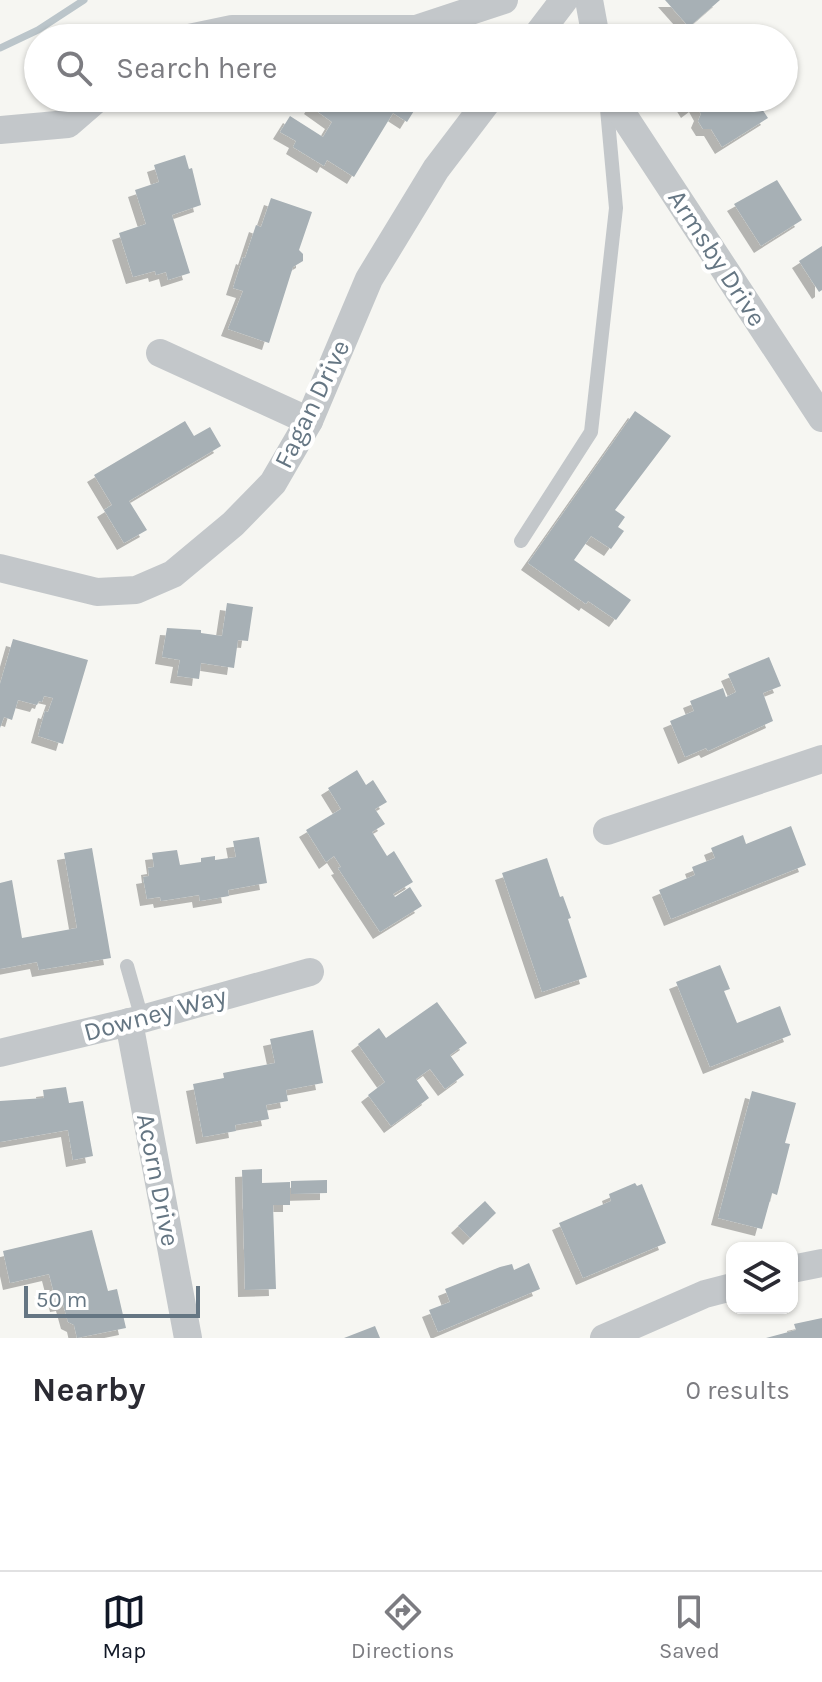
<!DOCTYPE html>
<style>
body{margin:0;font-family:Karla,sans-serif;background:#f7f7f7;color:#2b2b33}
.controls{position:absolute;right:24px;bottom:24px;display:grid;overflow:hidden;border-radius:16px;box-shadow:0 2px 6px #0004}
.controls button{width:72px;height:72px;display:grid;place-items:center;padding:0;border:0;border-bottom:2px solid #e1e1e2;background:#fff;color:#2b2b33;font:40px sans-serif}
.scale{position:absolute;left:24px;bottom:20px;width:176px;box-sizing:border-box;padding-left:8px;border:4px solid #657683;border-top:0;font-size:22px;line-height:28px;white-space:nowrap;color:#657683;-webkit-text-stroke:6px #fff;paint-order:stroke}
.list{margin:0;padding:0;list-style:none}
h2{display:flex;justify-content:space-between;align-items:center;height:104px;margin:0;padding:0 32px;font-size:34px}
h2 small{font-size:26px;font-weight:400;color:#7c7c81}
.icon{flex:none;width:44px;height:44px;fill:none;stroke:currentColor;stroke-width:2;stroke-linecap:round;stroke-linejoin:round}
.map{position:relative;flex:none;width:822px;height:1338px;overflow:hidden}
.search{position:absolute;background:#fff;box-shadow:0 2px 6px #0004;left:24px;right:24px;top:24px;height:88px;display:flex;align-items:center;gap:20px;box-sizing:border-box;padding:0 28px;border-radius:44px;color:#7c7c81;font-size:30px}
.sheet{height:232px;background:#fff}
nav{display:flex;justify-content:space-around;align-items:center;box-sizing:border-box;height:112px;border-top:2px solid #e1e1e2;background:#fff;font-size:22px;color:#7c7c81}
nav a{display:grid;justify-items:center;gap:4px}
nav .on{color:#111827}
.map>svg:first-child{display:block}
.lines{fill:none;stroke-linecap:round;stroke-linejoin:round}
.stream{stroke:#bbc5ca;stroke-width:7}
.building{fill:#a7b0b5;filter:url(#shadow)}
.lane{stroke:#c3c7ca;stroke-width:14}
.street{stroke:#c3c7ca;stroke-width:28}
.labels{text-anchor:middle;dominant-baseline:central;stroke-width:8;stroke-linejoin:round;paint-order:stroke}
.street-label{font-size:26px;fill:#657683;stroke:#fff}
</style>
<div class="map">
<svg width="822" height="1338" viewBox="0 0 822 1338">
<defs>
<filter id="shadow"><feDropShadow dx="-7" dy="7" stdDeviation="0" flood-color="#0004"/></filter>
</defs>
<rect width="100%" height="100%" fill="#f6f6f2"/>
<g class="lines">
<polyline class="stream" points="0,48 38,30 84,0"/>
</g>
<g class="building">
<polygon points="665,0 720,0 689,27"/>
<polygon points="317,98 422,98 407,122 393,113 354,177 327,160 324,166 293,147 296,141 280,132 290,116 323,137 332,122 311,107"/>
<polygon points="680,98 759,98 756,100 768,118 722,147 711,129 703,129 698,121 701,114 696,105 688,111"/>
<polygon points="185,155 189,169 192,168 201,205 172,215 190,273 168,280 166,272 156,275 155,271 133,277 119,233 146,224 135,190 159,182 154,165"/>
<polygon points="777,180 802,220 761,246 734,204"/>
<polygon points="271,198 312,212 299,250 303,254 303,261 293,267 269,343 228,329 243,291 233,288 243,257 245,258 256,225 261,227"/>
<polygon points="822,246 822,290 819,292 799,261"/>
<polygon points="635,411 671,436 615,510 625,517 618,527 624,531 611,549 591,536 574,560 631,600 616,620 588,601 586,604 528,563"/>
<polygon points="185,421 194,436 210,427 221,446 129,501 147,530 124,543 104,510 112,505 94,475"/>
<polygon points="227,603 253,607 248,641 238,640 234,668 201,663 199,679 177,676 180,660 162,657 167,628 201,630 201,633 222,636"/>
<polygon points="13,639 88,660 63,744 38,736 45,711 48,712 53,698 44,696 42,702 39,701 37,705 18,700 12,720 4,717 0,728 0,684"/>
<polygon points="769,657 781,686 763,693 773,721 708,751 706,748 685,757 670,721 694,711 690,701 723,688 726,697 736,692 728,674"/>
<polygon points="357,770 366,785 373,780 387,802 375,809 385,824 372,832 387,856 394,851 413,882 393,894 395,897 410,887 422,906 380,932 338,868 341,867 334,856 326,862 306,830 341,809 328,788"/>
<polygon points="791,826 806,865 671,919 659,890 695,875 692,867 715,858 711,848 743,835 746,844"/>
<polygon points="259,837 267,883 228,890 229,896 200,901 199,895 161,901 160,897 147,899 143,877 149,876 148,868 154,867 152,853 177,850 180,865 201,862 201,858 215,856 215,860 236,857 233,841"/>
<polygon points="92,848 111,958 39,970 37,962 0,969 0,883 12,880 22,938 77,928 64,853"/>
<polygon points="547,858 560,897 563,896 571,918 568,919 587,977 542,992 502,873"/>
<polygon points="720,965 730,989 724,991 737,1023 780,1006 791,1035 710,1067 676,982"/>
<polygon points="437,1002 467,1043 450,1055 464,1075 445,1089 430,1069 416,1079 429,1098 391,1126 368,1095 385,1082 358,1044 379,1028 386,1038"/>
<polygon points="313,1030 323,1083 286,1090 288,1101 266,1105 269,1119 235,1125 236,1131 203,1137 193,1084 224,1078 223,1073 275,1063 270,1039"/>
<polygon points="66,1087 69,1103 83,1101 93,1156 73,1160 68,1130 0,1142 0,1101 44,1098 43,1090"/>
<polygon points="752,1091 796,1103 785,1143 790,1144 777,1195 772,1193 762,1229 718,1218"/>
<polygon points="262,1169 262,1183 290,1182 290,1205 273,1205 276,1289 245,1290 242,1170"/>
<polygon points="327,1180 327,1193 291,1194 291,1181"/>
<polygon points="635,1183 637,1186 642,1184 666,1243 583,1278 559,1223 611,1201 609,1194"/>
<polygon points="485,1201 496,1213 470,1238 458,1226"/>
<polygon points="92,1230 108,1291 117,1289 126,1328 77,1338 74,1325 68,1322 63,1304 57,1305 49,1274 10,1283 3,1251"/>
<polygon points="529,1263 540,1289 438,1332 429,1310 450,1302 445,1289 500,1267 512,1264 514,1270"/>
<polygon points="822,1318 822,1338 766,1338 796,1330 794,1324"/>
<polygon points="375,1326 380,1338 344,1338"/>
</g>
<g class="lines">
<g class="lane">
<polyline points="521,541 591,432 616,208 606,98"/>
<polyline points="127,966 142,1019"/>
</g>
<g class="street">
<polyline points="589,0 596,38"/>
<polyline points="189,38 232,29 416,29 504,0"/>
<polyline points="535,38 564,0"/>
<polyline points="612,98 822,418"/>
<polyline points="0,130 68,124 98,98"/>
<polyline points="160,353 309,421"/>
<polyline points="0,568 97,592 136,590 173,574 233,524 273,483 309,421 369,279 436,169 490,98"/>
<polyline points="607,831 822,759"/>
<polyline points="129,1022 188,1338"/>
<polyline points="0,1053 142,1019 310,972"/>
<polyline points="792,1269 822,1263"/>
<polyline points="604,1338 705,1294 732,1287"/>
</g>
</g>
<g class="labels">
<g class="street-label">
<text transform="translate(717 258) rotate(57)">Armsby Drive</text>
<text transform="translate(312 404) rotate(-64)">Fagan Drive</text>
<text transform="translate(155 1014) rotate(-15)">Downey Way</text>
<text transform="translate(158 1180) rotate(79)">Acorn Drive</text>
</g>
</g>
</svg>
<div class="controls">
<button><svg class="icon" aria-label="layers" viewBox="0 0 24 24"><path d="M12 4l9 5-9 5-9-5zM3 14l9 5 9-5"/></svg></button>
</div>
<div class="scale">50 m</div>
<div class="search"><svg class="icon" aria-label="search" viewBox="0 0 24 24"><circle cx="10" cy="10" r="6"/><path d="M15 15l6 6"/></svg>Search here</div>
</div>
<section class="sheet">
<h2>Nearby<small>0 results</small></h2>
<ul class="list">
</ul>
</section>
<nav>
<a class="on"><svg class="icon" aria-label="map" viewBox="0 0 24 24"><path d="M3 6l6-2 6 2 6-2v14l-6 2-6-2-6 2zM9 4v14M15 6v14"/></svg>Map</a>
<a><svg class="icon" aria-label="directions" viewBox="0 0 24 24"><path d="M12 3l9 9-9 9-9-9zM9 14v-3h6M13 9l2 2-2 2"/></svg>Directions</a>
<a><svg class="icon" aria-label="saved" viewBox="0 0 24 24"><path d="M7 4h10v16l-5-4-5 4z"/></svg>Saved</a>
</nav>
